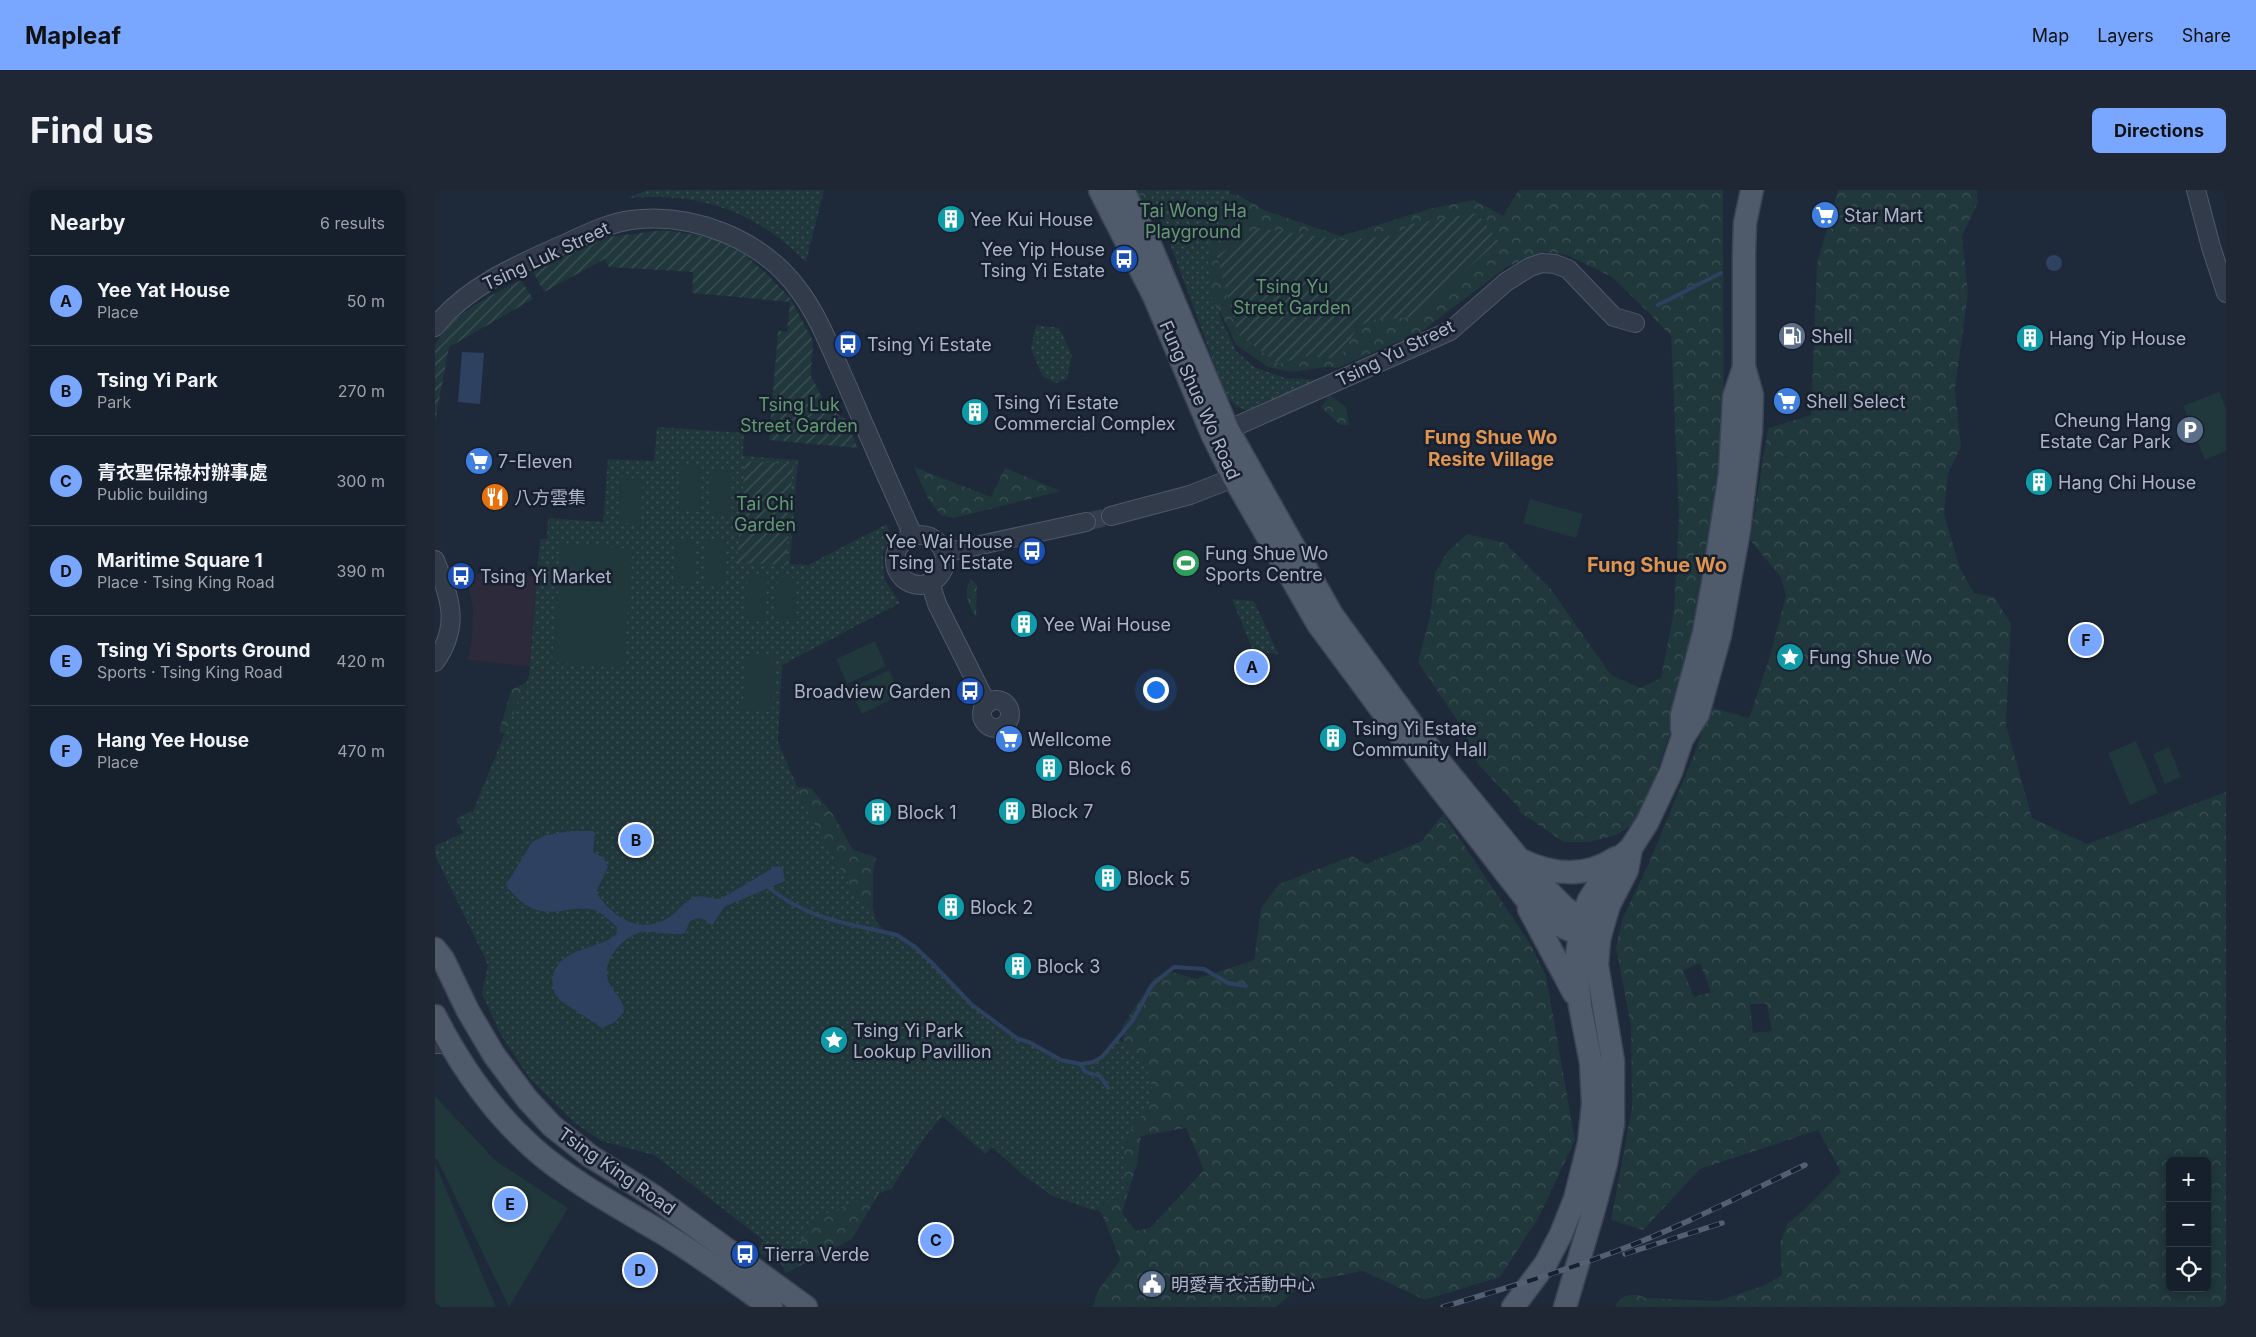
<!DOCTYPE html>
<meta charset="utf-8">
<style>
body{margin:0;font-family:Inter,"Noto Sans TC",sans-serif;background:#1f2734;color:#f1f3f6}
.controls{position:absolute;right:15px;bottom:15px;display:grid;overflow:hidden;border-radius:8px;box-shadow:0 2px 12px #0003}
.controls button{width:45px;height:45px;display:grid;place-items:center;padding:0;border:0;border-bottom:1px solid #353d48;background:#161f2c;color:#f1f3f6;font:25px sans-serif}
.you{position:absolute;left:720px;top:499px;width:18px;height:18px;margin:-12px;border:4px solid #fff;border-radius:50%;background:#1a73e8;box-shadow:0 0 0 8px #1a73e833}
.badge{display:grid;place-items:center;width:32px;height:32px;border-radius:50%;background:#79a7ff;color:#111;font-size:16px;font-weight:700}
.pin{position:absolute;translate:-50% -50%;border:2px solid #fff;box-shadow:0 1px 5px #0006}
.list{margin:0;padding:0;list-style:none}
h2{display:flex;justify-content:space-between;align-items:center;height:65px;margin:0;padding:0 20px;font-size:21px}
h2 small{font-size:16px;font-weight:400;color:#9ea2a9}
.list li{display:grid;grid-template-columns:32px 1fr auto;gap:15px;align-items:center;box-sizing:border-box;height:90px;padding:0 20px;border-top:1px solid #353d48}
.list b{display:block;font-size:19px;white-space:nowrap}
.list p{margin:0;font-size:16px;white-space:nowrap;color:#9ea2a9}
.list em{font-size:16px;font-style:normal;color:#9ea2a9}
.icon{flex:none;width:28px;height:28px;fill:none;stroke:currentColor;stroke-width:2;stroke-linecap:round;stroke-linejoin:round}
.map{position:relative;flex:none;width:1791px;height:1117px;overflow:hidden;border-radius:8px}
header{display:flex;align-items:center;gap:30px;box-sizing:border-box;height:70px;padding:0 25px;background:#79a7ff;color:#111}
header strong{font-size:24px}
nav{display:flex;gap:28px;margin-inline-start:auto;font-size:18px}
.intro{display:flex;align-items:center;justify-content:space-between;box-sizing:border-box;height:120px;padding:0 30px}
h1{margin:0;font-size:35px}
.button{padding:12px 22px;border-radius:8px;background:#79a7ff;color:#111;font-size:18px;font-weight:700}
main{display:flex;gap:30px;padding:0 30px}
aside{flex:1;background:#161f2c;border-radius:8px;box-shadow:0 2px 12px #0003}
.map>svg:first-child{display:block}
.medical{fill:#2d2a3b}
.forest{fill:url(#forest-crowns);fill-rule:evenodd}
.park{fill:url(#park-dots)}
.garden{fill:url(#garden-furrows)}
.pitch{fill:#20373b}
.water{fill:#2e4161}
.lines{fill:none;stroke-linecap:round;stroke-linejoin:round}
.stream{stroke:#2e4161;stroke-width:4}
.minor-tunnel{stroke:#333e4f;stroke-width:18;stroke-dasharray:18 9;stroke-linecap:butt}
.minor-casing{stroke:#4f5868;stroke-width:20}
.major-casing{stroke:#3b4454;stroke-width:25}
.minor{stroke:#323b4a;stroke-width:18}
.major{stroke:#4f5a6b;stroke-width:22}
.rail-casing{stroke:#535f72;stroke-width:5.5}
.rail{stroke:#18202f;stroke-width:4;stroke-dasharray:11;stroke-linecap:butt}
.labels{text-anchor:middle;dominant-baseline:central;stroke-width:5;stroke-linejoin:round;paint-order:stroke}
.park-label{font-size:18px;fill:#619a71;stroke:#18202f}
.poi-label{font-size:18px;fill:#acb5c7;stroke:#18202f;text-anchor:start}
.street-label{font-size:18px;fill:#acb5c7;stroke:#18202f}
.neighbourhood-label{font-size:19px;font-weight:bold;fill:#df9450;stroke:#18202f}
.quarter-label{font-size:20px;font-weight:bold;fill:#df9450;stroke:#18202f}
</style>
<header>
<strong>Mapleaf</strong>
<nav><a>Map</a><a>Layers</a><a>Share</a></nav>
</header>
<div class="intro"><h1>Find us</h1><a class="button">Directions</a></div>
<main>
<aside>
<h2>Nearby<small>6 results</small></h2>
<ul class="list">
<li><span class="badge">A</span><div><b>Yee Yat House</b><p>Place</p></div><em>50 m</em></li>
<li><span class="badge">B</span><div><b>Tsing Yi Park</b><p>Park</p></div><em>270 m</em></li>
<li><span class="badge">C</span><div><b>青衣聖保祿村辦事處</b><p>Public building</p></div><em>300 m</em></li>
<li><span class="badge">D</span><div><b>Maritime Square 1</b><p>Place · Tsing King Road</p></div><em>390 m</em></li>
<li><span class="badge">E</span><div><b>Tsing Yi Sports Ground</b><p>Sports · Tsing King Road</p></div><em>420 m</em></li>
<li><span class="badge">F</span><div><b>Hang Yee House</b><p>Place</p></div><em>470 m</em></li>
</ul>
</aside>
<div class="map">
<svg width="1791" height="1117" viewBox="0 0 1791 1117">
<defs>
<pattern id="forest-crowns" width="20" height="18" patternUnits="userSpaceOnUse" patternTransform="scale(1.25)"><rect width="20" height="18" fill="#20373b"/><path d="M2 6a3 3 0 1 1 6 0M12 15a3 3 0 1 1 6 0" fill="none" stroke="#3e5256"/></pattern>
<pattern id="park-dots" width="8" height="8" patternUnits="userSpaceOnUse" patternTransform="scale(1.25)"><rect width="8" height="8" fill="#20373b"/><path d="M2 2h.1M6 6h.1" fill="none" stroke="#3e5256" stroke-width="1.8" stroke-linecap="round"/></pattern>
<pattern id="garden-furrows" width="10" height="10" patternUnits="userSpaceOnUse" patternTransform="scale(1.25)"><rect width="10" height="10" fill="#20373b"/><path d="M-1 1l2-2M0 10L10 0M9 11l2-2" fill="none" stroke="#3e5256"/></pattern>
</defs>
<rect width="100%" height="100%" fill="#1e293a"/>
<polygon class="medical" points="45,383 102,386 94,476 33,470 37,449 38,418 32,390"/>
<g class="forest">
<polygon points="692,0 724,0 727,24 721,30 715,17 695,4"/>
<polygon points="780,0 805,6 831,21 906,46 998,18 1039,10 1068,26 1084,0 1288,0 1289,257 1257,477 1219,591 1203,632 1181,645 1155,652 1129,652 1083,621 1085,619 1043,574 1028,539 983,472 995,427 1000,383 1012,362 1032,344 1070,353 1115,398 1176,485 1205,498 1226,488 1239,421 1244,327 1236,146 1217,126 1177,87 1132,65 1110,62 1073,76 986,142 902,178 893,177 856,182 833,177 801,155 787,125 756,96"/>
<path d="M1403,0H1542L1543,12L1527,46L1533,103L1520,199L1526,257L1513,283L1509,324L1525,378L1539,403L1559,407L1576,434L1571,535L1597,628L1652,654L1791,602V1117H1180C1185,1104 1200,1102 1210,1108L1283,1111L1330,1095L1347,1085L1345,1054L1352,1034L1371,1018L1406,982L1383,940L1265,979L1208,1040L1176,1030L1197,917L1196,836L1181,757L1187,730L1214,673L1260,562L1275,517L1314,528L1335,466L1351,405L1345,386L1315,350L1333,238L1376,225L1382,74ZM1265,773L1276,802L1259,807L1248,780ZM1315,814H1332L1337,841L1318,843ZM1735,971H1772V1098H1735Z"/>
<polygon points="894,205 911,217 914,235 905,235 886,217"/>
<polygon points="479,277 556,307 570,278 626,301 519,328 507,326 494,311"/>
<path d="M536,389L542,395L541,428C534,415 527,403 536,389Z"/>
<path d="M107,484L352,596L376,598L399,626L418,660L441,667L438,682V718L445,745L522,815L639,885L689,856L687,837L719,788L734,781L761,789L819,770L826,718L844,694L917,666L931,674L987,651L1008,624L1096,755L1111,786L1140,950L1104,1027L1065,1087L990,1110L928,1081L870,1092L841,1117H658L663,1101L685,1070L667,1024L655,1012L510,923L447,998L417,1049L351,1083L80,547L64,542L76,500ZM751,938L769,980L715,1038L701,1041L687,1023L702,974L706,946Z"/>
</g>
<g class="park">
<path d="M213,0H389L371,72C318,20 266,2 192,8Z"/>
<path d="M712,0H795L787,44L775,59L773,70L776,106L801,161L819,177L850,188L892,190C873,198 833,220 814,220C804,220 798,213 791,206L737,59Z"/>
<polygon points="601,135 624,138 637,165 632,189 621,193 607,186 596,158"/>
<polygon points="222,237 309,243 308,266 363,270 355,374 373,375 452,334 456,347 448,363 449,389 465,413 347,475 343,552 374,624 420,705 450,742 462,745 480,757 536,814 583,849 594,852 626,870 642,874 658,872 667,867 683,848 710,871 717,897 714,917 699,935 691,949 688,961 689,1000 660,1021 618,1006 589,986 557,957 550,964 505,924 456,999 384,1026 351,1072 331,1067 322,1062 328,1050 219,965 166,951 141,934 96,890 66,845 47,804 53,775 0,665 0,656 28,643 21,628 38,621 94,485 105,349 112,349 113,328 168,332 173,269 219,271"/>
<polygon points="797,409 819,411 843,464 818,461"/>
</g>
<g class="garden">
<polygon points="1042,23 1063,51 980,127 937,130 923,136 904,169 869,166 844,174 803,144 782,66 822,38 909,50 956,46 976,34"/>
<polygon points="228,40 276,47 309,64 332,84 355,108 378,151 376,186 391,216 410,229 423,258 334,250 343,141 352,142 355,112 257,103 258,82 174,77 170,69 109,102 98,82 139,60 174,47"/>
<path d="M86,90L98,109L14,157L0,232V155C20,121 53,107 86,90Z"/>
<polygon points="310,271 358,274 351,375 302,372"/>
</g>
<g class="pitch">
<polygon points="1784,202 1791,219 1791,261 1770,270 1748,216"/>
<polygon points="247,275 267,277 264,322 244,320"/>
<polygon points="278,279 298,281 294,326 274,324"/>
<polygon points="187,287 208,289 205,334 183,332"/>
<polygon points="1095,309 1148,324 1141,348 1088,333"/>
<polygon points="241,348 261,350 258,395 238,393"/>
<polygon points="272,349 292,351 289,396 269,394"/>
<polygon points="127,353 198,359 188,478 117,472"/>
<polygon points="313,385 333,387 329,431 310,430"/>
<polygon points="343,386 362,388 359,432 339,431"/>
<polygon points="440,451 451,476 412,494 401,469"/>
<polygon points="311,465 341,467 337,522 307,520"/>
<polygon points="454,480 466,505 427,524 415,499"/>
<polygon points="1701,551 1723,603 1695,615 1673,563"/>
<polygon points="1734,557 1746,587 1730,594 1718,564"/>
<polygon points="0,906 61,971 133,1018 74,1117 2,969 0,969"/>
<polygon points="0,974 61,1117 0,1117"/>
</g>
<g class="water">
<circle cx="1619" cy="73" r="8"/>
<polygon points="27,162 49,163 45,214 23,212"/>
<path d="M137,641H158L160,643L158,662L169,668L173,677L161,702C177,727 204,745 233,728C243,722 248,711 260,707C270,704 278,711 287,708L338,678L344,676L348,680L350,691L289,717L277,736L270,730L263,728L255,731L250,743L246,744C234,745 214,740 203,743C184,750 164,775 175,795C180,804 189,810 189,822L180,832L167,838L126,811C119,804 116,796 118,786C124,758 161,760 181,745L182,737C175,731 168,723 159,720C134,713 114,733 87,712C81,707 75,702 71,695L97,652L111,645Z"/>
</g>
<g class="lines">
<g class="stream">
<polyline points="1223,115 1286,83"/>
<path d="M334,698C376,731 413,733 462,745L480,757L497,773L536,814L583,849L594,852L626,870L646,874C649,885 656,883 665,886L673,898"/>
<polyline points="646,874 658,872 667,867 698,830 717,795 739,777 769,779 793,793 811,796"/>
</g>
<polyline class="minor-tunnel" points="651,332 676,326"/>
<defs>
<g id="minor">
<polyline points="1761,0 1776,57 1791,103"/>
<path d="M0,137C33,94 88,73 136,51C155,42 175,33 196,30C258,22 326,49 363,99C383,125 395,157 408,186C431,239 454,293 478,345"/>
<polyline points="781,245 1015,141 1071,92 1095,77 1107,73 1120,74 1133,79 1179,127 1200,133"/>
<polyline points="676,326 755,305 811,283"/>
<circle cx="485" cy="370" r="25"/>
<polyline points="509,363 651,332"/>
<path d="M0,370C15,408 26,435 0,472"/>
<polyline points="495,392 502,414 552,514"/>
<circle cx="561" cy="524" r="14"/>
<polyline points="0,854 15,854"/>
</g>
<g id="major">
<polyline points="665,0 719,106 778,246 799,288 883,434 991,580 1095,714 1117,732 1144,744 1164,750"/>
<polyline points="688,0 716,57 793,240 897,425 1003,570 1098,686 1131,719 1147,728 1161,733"/>
<polyline points="1247,539 1247,525 1269,443 1278,393 1295,284 1299,207 1309,177"/>
<path d="M1086,670C1117,685 1151,688 1181,668"/>
<polyline points="1094,719 1139,803"/>
<polyline points="0,759 8,769 33,821 59,865 92,909 117,936 155,966 217,1005 371,1117"/>
<path d="M0,826C25,875 56,920 97,957C132,989 185,1018 226,1042C264,1065 300,1092 336,1117"/>
<polyline points="1078,1117 1111,1073 1126,1044 1140,1009 1154,953 1158,914 1156,873 1145,816 1141,773 1147,728 1154,710 1164,694 1178,674 1196,658 1212,633 1236,582 1247,549 1263,524 1285,445 1304,340 1316,241 1317,205 1309,177 1309,65 1310,33 1317,0"/>
<polyline points="1130,1117 1159,1019 1171,973 1178,934 1178,871 1162,775 1164,750 1168,735 1174,715 1192,680 1196,658"/>
</g>
</defs>
<use href="#minor" class="minor-casing"/>
<use href="#major" class="major-casing"/>
<use href="#minor" class="minor"/>
<use href="#major" class="major"/>
<defs>
<g id="rail">
<polyline points="1190,1064 1287,1033"/>
<path d="M1008,1117C1065,1100 1123,1083 1179,1062C1244,1038 1307,1005 1370,975"/>
</g>
</defs>
<use href="#rail" class="rail-casing"/>
<use href="#rail" class="rail"/>
</g>
<defs>
<symbol id="supermarket-disc" viewBox="-11 -11 22 22"><circle r="9.5" fill="#3f7fe0" stroke="#18202f"/><path d="M-6-5.5h2.5l.6 2H6L4.5 2H-2.5L-4.4-4H-6ZM-1.5 3.2a1.3 1.3 0 1 0 .1 0ZM3 3.2a1.3 1.3 0 1 0 .1 0Z" fill="#fff"/></symbol>
<symbol id="building-disc" viewBox="-11 -11 22 22"><circle r="9.5" fill="#0f9aa8" stroke="#18202f"/><path d="M-4-6H4V6H1V3H-1V6H-4ZM-2.5-4.3h1.7v1.8h-1.7ZM.8-4.3h1.7v1.8H.8ZM-2.5-1h1.7V.8h-1.7ZM.8-1h1.7V.8H.8Z" fill="#fff"/></symbol>
<symbol id="bus-disc" viewBox="-11 -11 22 22"><circle r="9.5" fill="#1a4fb4" stroke="#18202f"/><path d="M-5-6H5V4H4V6H2V4H-2V6H-4V4H-5ZM-3.5-4V0h7V-4ZM-3.5 1.2v1.5H-2V1.2ZM2 1.2v1.5H3.5V1.2Z" fill="#fff"/></symbol>
<symbol id="fuel-disc" viewBox="-11 -11 22 22"><circle r="9.5" fill="#5c6f8a" stroke="#18202f"/><path d="M-5.5-6h7V0h2V4h1.3V-2.5L3-4.5l.8-.8L6-3V5H2.5V1h-1V6h-7ZM-4.2-4.7v3.2H.2V-4.7Z" fill="#fff"/></symbol>
<symbol id="parking-disc" viewBox="-11 -11 22 22"><circle r="9.5" fill="#5c6f8a" stroke="#18202f"/><path d="M-3.5-5.5H1a3.5 3.5 0 0 1 0 7H-1V5.5H-3.5ZM-1-3.4V-.6H.8a1.4 1.4 0 0 0 0-2.8Z" fill="#fff"/></symbol>
<symbol id="restaurant-disc" viewBox="-11 -11 22 22"><circle r="9.5" fill="#e8710a" stroke="#18202f"/><path d="M-5-6h1v4h1v-4h1v4h1v-4h1v5L-1.5 .5V6h-2V.5L-5-1ZM5-6V6H3V1.5H1.5Q1.5-4 5-6Z" fill="#fff"/></symbol>
<symbol id="stadium-disc" viewBox="-11 -11 22 22"><circle r="9.5" fill="#2e9e5b" stroke="#18202f"/><path d="M0-5a6.5 5 0 1 0 0 10a6.5 5 0 1 0 0-10ZM-3.5-1.8h7v3.6h-7Z" fill="#fff"/></symbol>
<symbol id="sight-disc" viewBox="-11 -11 22 22"><circle r="9.5" fill="#0f9aa8" stroke="#18202f"/><path d="M0-6L1.8-2.2L6-1.7L2.9 1.2L3.7 5.4L0 3.3L-3.7 5.4L-2.9 1.2L-6-1.7L-1.8-2.2Z" fill="#fff"/></symbol>
<symbol id="civic-disc" viewBox="-11 -11 22 22"><circle r="9.5" fill="#5c6f8a" stroke="#18202f"/><path d="M-.6-6.5H3V-4.5H.6V-3L4-1V1h2V6H-6V1h2V-1L-.6-3ZM-1.2 2.5V6h2.4V2.5Z" fill="#fff"/></symbol>
</defs>
<g fill-rule="evenodd">
<use href="#supermarket-disc" x="1374" y="9" width="32" height="32"/>
<use href="#building-disc" x="500" y="13" width="32" height="32"/>
<use href="#bus-disc" x="673" y="53" width="32" height="32"/>
<use href="#fuel-disc" x="1341" y="130" width="32" height="32"/>
<use href="#building-disc" x="1579" y="132" width="32" height="32"/>
<use href="#bus-disc" x="397" y="138" width="32" height="32"/>
<use href="#supermarket-disc" x="1336" y="195" width="32" height="32"/>
<use href="#building-disc" x="524" y="206" width="32" height="32"/>
<use href="#parking-disc" x="1739" y="224" width="32" height="32"/>
<use href="#supermarket-disc" x="28" y="255" width="32" height="32"/>
<use href="#building-disc" x="1588" y="276" width="32" height="32"/>
<use href="#restaurant-disc" x="44" y="291" width="32" height="32"/>
<use href="#bus-disc" x="581" y="345" width="32" height="32"/>
<use href="#stadium-disc" x="735" y="357" width="32" height="32"/>
<use href="#bus-disc" x="10" y="370" width="32" height="32"/>
<use href="#building-disc" x="573" y="418" width="32" height="32"/>
<use href="#sight-disc" x="1339" y="451" width="32" height="32"/>
<use href="#bus-disc" x="519" y="485" width="32" height="32"/>
<use href="#building-disc" x="882" y="532" width="32" height="32"/>
<use href="#supermarket-disc" x="558" y="533" width="32" height="32"/>
<use href="#building-disc" x="598" y="562" width="32" height="32"/>
<use href="#building-disc" x="561" y="605" width="32" height="32"/>
<use href="#building-disc" x="427" y="606" width="32" height="32"/>
<use href="#building-disc" x="657" y="672" width="32" height="32"/>
<use href="#building-disc" x="500" y="701" width="32" height="32"/>
<use href="#building-disc" x="567" y="760" width="32" height="32"/>
<use href="#sight-disc" x="383" y="834" width="32" height="32"/>
<use href="#bus-disc" x="294" y="1048" width="32" height="32"/>
<use href="#civic-disc" x="701" y="1078" width="32" height="32"/>
</g>
<g class="labels">
<g class="park-label">
<text x="758" y="20">Tai Wong Ha<tspan x="758" dy="21">Playground</tspan></text>
<text x="857" y="96">Tsing Yu<tspan x="857" dy="21">Street Garden</tspan></text>
<text x="364" y="214">Tsing Luk<tspan x="364" dy="21">Street Garden</tspan></text>
<text x="330" y="313">Tai Chi<tspan x="330" dy="21">Garden</tspan></text>
</g>
<g class="poi-label">
<text x="1409" y="25">Star Mart</text>
<text x="535" y="29">Yee Kui House</text>
<text x="670" y="59" text-anchor="end">Yee Yip House<tspan x="670" dy="21">Tsing Yi Estate</tspan></text>
<text x="1376" y="146">Shell</text>
<text x="1614" y="148">Hang Yip House</text>
<text x="432" y="154">Tsing Yi Estate</text>
<text x="1371" y="211">Shell Select</text>
<text x="559" y="212">Tsing Yi Estate<tspan x="559" dy="21">Commercial Complex</tspan></text>
<text x="1736" y="230" text-anchor="end">Cheung Hang<tspan x="1736" dy="21">Estate Car Park</tspan></text>
<text x="63" y="271">7-Eleven</text>
<text x="1623" y="292">Hang Chi House</text>
<text x="79" y="307">八方雲集</text>
<text x="578" y="351" text-anchor="end">Yee Wai House<tspan x="578" dy="21">Tsing Yi Estate</tspan></text>
<text x="770" y="363">Fung Shue Wo<tspan x="770" dy="21">Sports Centre</tspan></text>
<text x="45" y="386">Tsing Yi Market</text>
<text x="608" y="434">Yee Wai House</text>
<text x="1374" y="467">Fung Shue Wo</text>
<text x="516" y="501" text-anchor="end">Broadview Garden</text>
<text x="917" y="538">Tsing Yi Estate<tspan x="917" dy="21">Community Hall</tspan></text>
<text x="593" y="549">Wellcome</text>
<text x="633" y="578">Block 6</text>
<text x="596" y="621">Block 7</text>
<text x="462" y="622">Block 1</text>
<text x="692" y="688">Block 5</text>
<text x="535" y="717">Block 2</text>
<text x="602" y="776">Block 3</text>
<text x="418" y="840">Tsing Yi Park<tspan x="418" dy="21">Lookup Pavillion</tspan></text>
<text x="329" y="1064">Tierra Verde</text>
<text x="736" y="1094">明愛青衣活動中心</text>
</g>
<g class="street-label">
<text transform="translate(111 66) rotate(-25)">Tsing Luk Street</text>
<text transform="translate(960 163) rotate(-26)">Tsing Yu Street</text>
<text transform="translate(765 210) rotate(66)">Fung Shue Wo Road</text>
<text transform="translate(182 981) rotate(35)">Tsing King Road</text>
</g>
<g class="neighbourhood-label">
<text x="1056" y="247">Fung Shue Wo<tspan x="1056" dy="22">Resite Village</tspan></text>
</g>
<g class="quarter-label">
<text x="1222" y="375">Fung Shue Wo</text>
</g>
</g>
</svg>
<div class="controls">
<button>+</button>
<button>−</button>
<button><svg class="icon" aria-label="locate" viewBox="0 0 24 24"><circle cx="12" cy="12" r="6"/><path d="M12 2v4M12 18v4M2 12h4M18 12h4"/></svg></button>
</div>
<div class="you"></div>
<div class="pin badge" style="left:817px;top:477px">A</div>
<div class="pin badge" style="left:201px;top:650px">B</div>
<div class="pin badge" style="left:501px;top:1050px">C</div>
<div class="pin badge" style="left:205px;top:1080px">D</div>
<div class="pin badge" style="left:75px;top:1014px">E</div>
<div class="pin badge" style="left:1651px;top:450px">F</div>
</div>
</main>
